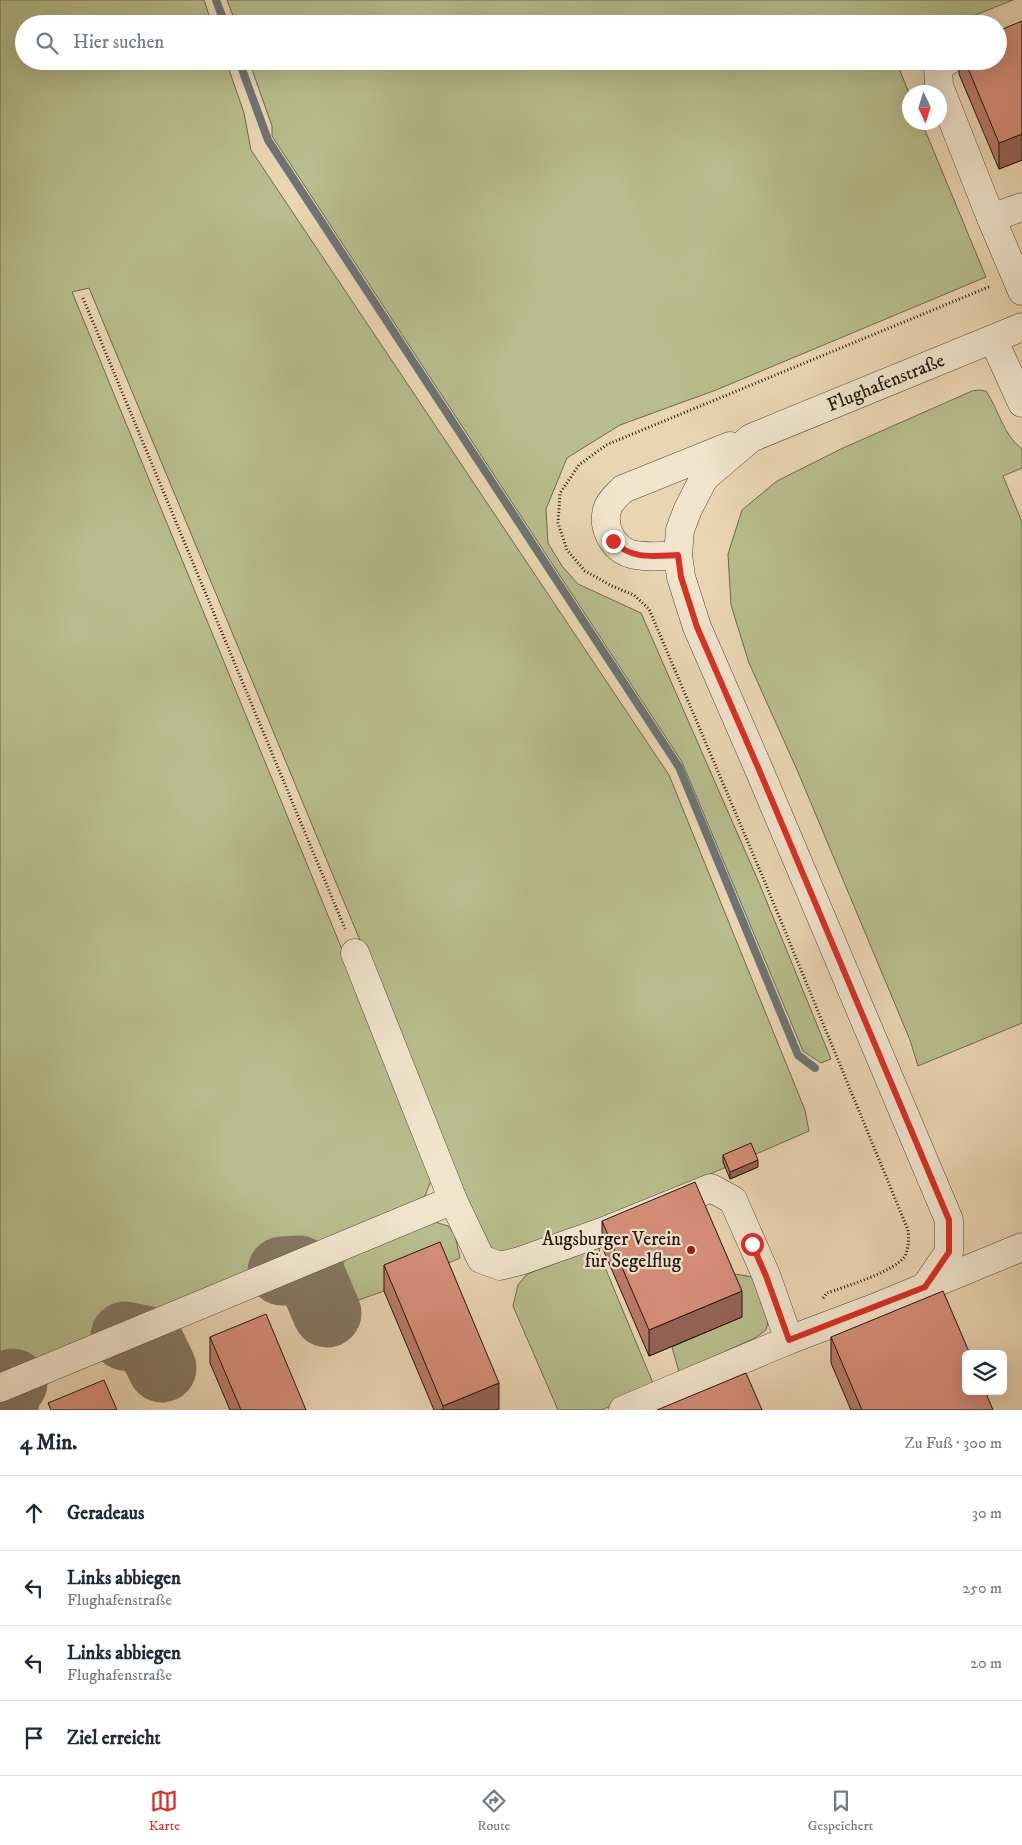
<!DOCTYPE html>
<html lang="de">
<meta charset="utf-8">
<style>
body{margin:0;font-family:"IM FELL DW Pica",serif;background:#f6f6f7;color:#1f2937}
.controls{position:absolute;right:15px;bottom:15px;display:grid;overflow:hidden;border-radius:8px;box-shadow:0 5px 20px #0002}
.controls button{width:45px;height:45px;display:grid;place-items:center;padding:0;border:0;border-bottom:1px solid #e0e1e3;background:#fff;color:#1f2937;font:25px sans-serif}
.compass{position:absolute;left:902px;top:85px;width:45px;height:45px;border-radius:50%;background:#fff;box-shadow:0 5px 20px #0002;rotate:176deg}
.stop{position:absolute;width:15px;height:15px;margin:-11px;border:4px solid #d93025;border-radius:50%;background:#fff}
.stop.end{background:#d93025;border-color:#fff;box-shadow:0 1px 5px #0008}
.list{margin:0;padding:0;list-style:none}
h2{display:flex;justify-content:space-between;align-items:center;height:65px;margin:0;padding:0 20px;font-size:21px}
h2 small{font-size:16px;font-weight:400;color:#747a83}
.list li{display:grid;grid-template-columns:32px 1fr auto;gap:15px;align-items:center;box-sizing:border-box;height:75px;padding:0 20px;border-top:1px solid #e0e1e3}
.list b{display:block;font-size:19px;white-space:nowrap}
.list p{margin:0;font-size:16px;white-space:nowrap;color:#747a83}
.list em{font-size:16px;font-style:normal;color:#747a83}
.icon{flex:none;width:28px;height:28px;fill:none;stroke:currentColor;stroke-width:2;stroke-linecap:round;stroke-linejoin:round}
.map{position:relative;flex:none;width:1022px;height:1410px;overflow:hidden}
.search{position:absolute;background:#fff;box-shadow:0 5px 20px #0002;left:15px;right:15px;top:15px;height:55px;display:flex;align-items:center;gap:12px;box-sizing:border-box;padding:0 18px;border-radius:28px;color:#747a83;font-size:19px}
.sheet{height:365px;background:#fff}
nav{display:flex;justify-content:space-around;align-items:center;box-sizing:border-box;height:70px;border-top:1px solid #e0e1e3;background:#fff;font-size:14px;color:#747a83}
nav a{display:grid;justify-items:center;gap:2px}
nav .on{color:#d93025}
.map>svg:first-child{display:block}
.grass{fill:#b7bd8c;stroke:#6c6a4e}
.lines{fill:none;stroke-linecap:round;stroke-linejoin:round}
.stream{stroke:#6c7575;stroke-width:8}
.taxiway{stroke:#857661;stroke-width:69}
.minor-casing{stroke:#524638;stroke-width:29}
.path{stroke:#201610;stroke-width:3;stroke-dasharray:1 2.5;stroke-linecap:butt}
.minor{stroke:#f1e4cd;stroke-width:28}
.wall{fill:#b87a68;stroke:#201610}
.shaded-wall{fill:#966355;stroke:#201610}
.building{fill:#d68e79;stroke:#201610}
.route{stroke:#d93025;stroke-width:6}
.poi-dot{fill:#8f2418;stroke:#f1e4cd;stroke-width:2}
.labels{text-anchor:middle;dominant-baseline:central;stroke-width:4.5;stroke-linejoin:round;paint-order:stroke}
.street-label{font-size:19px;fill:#201610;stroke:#f1e4cd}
.poi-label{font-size:19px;fill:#201610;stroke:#f1e4cd;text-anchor:end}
</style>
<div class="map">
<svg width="1022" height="1410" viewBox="0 0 1022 1410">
<rect width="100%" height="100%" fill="#ead5b2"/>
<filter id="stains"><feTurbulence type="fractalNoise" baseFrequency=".004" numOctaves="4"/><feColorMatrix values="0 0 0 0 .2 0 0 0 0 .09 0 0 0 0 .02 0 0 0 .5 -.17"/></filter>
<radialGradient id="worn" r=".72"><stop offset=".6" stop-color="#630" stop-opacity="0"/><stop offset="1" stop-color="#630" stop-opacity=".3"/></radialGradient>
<g class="grass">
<polygon points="0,0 204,0 212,24 24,24 24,61 226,61 244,113 251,150 669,775 805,1110 809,1131 701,1178 519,1252 502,1255 489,1246 482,1234 89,288 72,292 408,1110 432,1178 425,1196 389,1214 0,1381"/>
<polygon points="227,0 1013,0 953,24 236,24"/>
<polygon points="249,61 896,61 909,93 910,122 922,123 986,277 716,390 620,425 567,458 546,509 548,543 562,566 578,584 641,613 760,885 831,1059 821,1063 803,1051 682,762 272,136 272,126"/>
<path d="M979,390L986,391C999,410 1003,435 1022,449V468L1003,476L1022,522V1023L918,1066L910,1040L798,772L749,663L731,605L728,554L742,510L777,481L843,448L972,391Z"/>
<polygon points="435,1222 448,1226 455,1235 460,1258 384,1291 356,1301 349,1298 340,1278 345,1257 422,1223"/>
<polygon points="600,1247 599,1253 655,1388 601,1410 558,1410 513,1306 518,1285 527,1274"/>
<polygon points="736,1274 752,1277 769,1318 766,1330 755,1338 679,1372 672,1347 741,1317 725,1278"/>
</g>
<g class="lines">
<g class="stream">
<polyline points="216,0 225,24"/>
<polyline points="239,61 268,140 679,767 798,1055 815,1068"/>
</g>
<g class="taxiway">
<polyline points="282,1271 299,1270 312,1278 327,1313"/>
<polyline points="125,1336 149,1341 162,1368"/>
<polyline points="4,1409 5,1391 13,1383"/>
</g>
<defs>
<g id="minor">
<polyline points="948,61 938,66 939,86 991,218"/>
<polyline points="1022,207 991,218 1022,291"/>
<polyline points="993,339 1022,403"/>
<path d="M678,555C663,556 646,558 631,554C612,548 601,526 608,507C611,500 617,495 623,489L730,446"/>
<polyline points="355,953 453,1200 481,1259 500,1266 520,1261 602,1232 711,1188 733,1200 766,1275 789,1340"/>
<polyline points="925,1287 949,1252 949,1220 760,772 697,627 681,577 678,555 680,530 688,509 704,478 751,438 1022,327"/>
<polyline points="0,1388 453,1200"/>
<polyline points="623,1410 789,1340 879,1306 1022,1247"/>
</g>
</defs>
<use href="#minor" class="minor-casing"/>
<g class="path">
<polyline points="83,298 345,929"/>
<path d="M823,1298L827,1293C844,1287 896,1271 905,1256C909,1247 909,1239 908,1230L764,880L649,609L634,595L612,586L585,571L567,550L558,523L560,493L579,465L606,445L991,286"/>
</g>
<use href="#minor" class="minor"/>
</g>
<g class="wall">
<polygon points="1022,21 1022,160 999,169 959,74 959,61 998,61"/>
<polygon points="723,1155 758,1167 730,1179 723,1162"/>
<polygon points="602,1221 742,1317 649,1356 602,1247"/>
<polygon points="384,1265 499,1409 496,1410 434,1410 384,1291"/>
<polygon points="210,1337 306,1410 230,1410 210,1363"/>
<polygon points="831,1337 993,1410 851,1410 831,1363"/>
</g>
<g class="shaded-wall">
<polygon points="1022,134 1022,160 999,169 999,143"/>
<polygon points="758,1160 758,1167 730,1179 730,1172"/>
<polygon points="742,1291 742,1317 649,1356 649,1330"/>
<polygon points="499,1383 499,1409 496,1410 443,1410 443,1406"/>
</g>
<g class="building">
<polygon points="1022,21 1022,134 999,143 965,61 998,61 998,31"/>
<polygon points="751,1143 758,1160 730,1172 723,1155"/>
<polygon points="695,1182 742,1291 649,1330 602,1221"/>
<polygon points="440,1242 499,1383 443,1406 384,1265"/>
<polygon points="943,1291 970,1354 966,1354 966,1391 985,1391 993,1410 862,1410 831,1337"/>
<polygon points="266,1314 306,1410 241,1410 210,1337"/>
<polygon points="746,1373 762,1410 657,1410"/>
<polygon points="104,1380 117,1410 51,1410 48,1403"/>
</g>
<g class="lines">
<path class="route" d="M613,541C632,560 652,556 678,555L681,577L697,627L760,772L949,1220V1252L925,1287L789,1340L766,1276L752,1244"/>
</g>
<circle class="poi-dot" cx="691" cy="1250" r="5"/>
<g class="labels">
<g class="street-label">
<text transform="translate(886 383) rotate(-22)">Flughafenstraße</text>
</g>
<g class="poi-label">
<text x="681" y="1239">Augsburger Verein<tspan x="681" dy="22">für Segelflug</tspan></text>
</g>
</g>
<rect width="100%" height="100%" filter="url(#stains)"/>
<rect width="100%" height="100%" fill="url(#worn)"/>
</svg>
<div class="controls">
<button><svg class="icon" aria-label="layers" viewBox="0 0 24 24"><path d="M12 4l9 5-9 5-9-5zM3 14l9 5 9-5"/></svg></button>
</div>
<svg class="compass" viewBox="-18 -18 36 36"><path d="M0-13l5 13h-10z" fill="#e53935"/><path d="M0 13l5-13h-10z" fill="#747a83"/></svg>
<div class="stop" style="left:752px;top:1244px"></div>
<div class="stop end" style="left:613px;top:541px"></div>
<div class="search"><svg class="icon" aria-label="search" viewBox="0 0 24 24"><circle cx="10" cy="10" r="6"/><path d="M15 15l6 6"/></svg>Hier suchen</div>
</div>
<section class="sheet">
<h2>4 Min.<small>Zu Fuß · 300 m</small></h2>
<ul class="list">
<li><svg class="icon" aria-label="ahead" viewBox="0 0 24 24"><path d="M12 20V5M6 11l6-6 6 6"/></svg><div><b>Geradeaus</b></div><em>30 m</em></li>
<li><svg class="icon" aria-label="left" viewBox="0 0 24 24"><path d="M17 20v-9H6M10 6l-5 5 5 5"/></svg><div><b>Links abbiegen</b><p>Flughafenstraße</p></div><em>250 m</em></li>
<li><svg class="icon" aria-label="left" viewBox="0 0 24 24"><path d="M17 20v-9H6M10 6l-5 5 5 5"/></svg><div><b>Links abbiegen</b><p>Flughafenstraße</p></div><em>20 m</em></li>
<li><svg class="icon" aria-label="arrive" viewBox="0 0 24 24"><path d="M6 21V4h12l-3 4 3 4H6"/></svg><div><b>Ziel erreicht</b></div></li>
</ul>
</section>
<nav>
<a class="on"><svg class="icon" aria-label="map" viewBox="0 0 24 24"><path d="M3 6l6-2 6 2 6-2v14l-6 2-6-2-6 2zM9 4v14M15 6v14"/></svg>Karte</a>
<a><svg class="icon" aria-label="directions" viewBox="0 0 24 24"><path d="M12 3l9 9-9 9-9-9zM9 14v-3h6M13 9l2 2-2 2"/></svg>Route</a>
<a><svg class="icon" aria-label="saved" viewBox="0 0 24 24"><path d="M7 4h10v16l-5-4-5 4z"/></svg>Gespeichert</a>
</nav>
